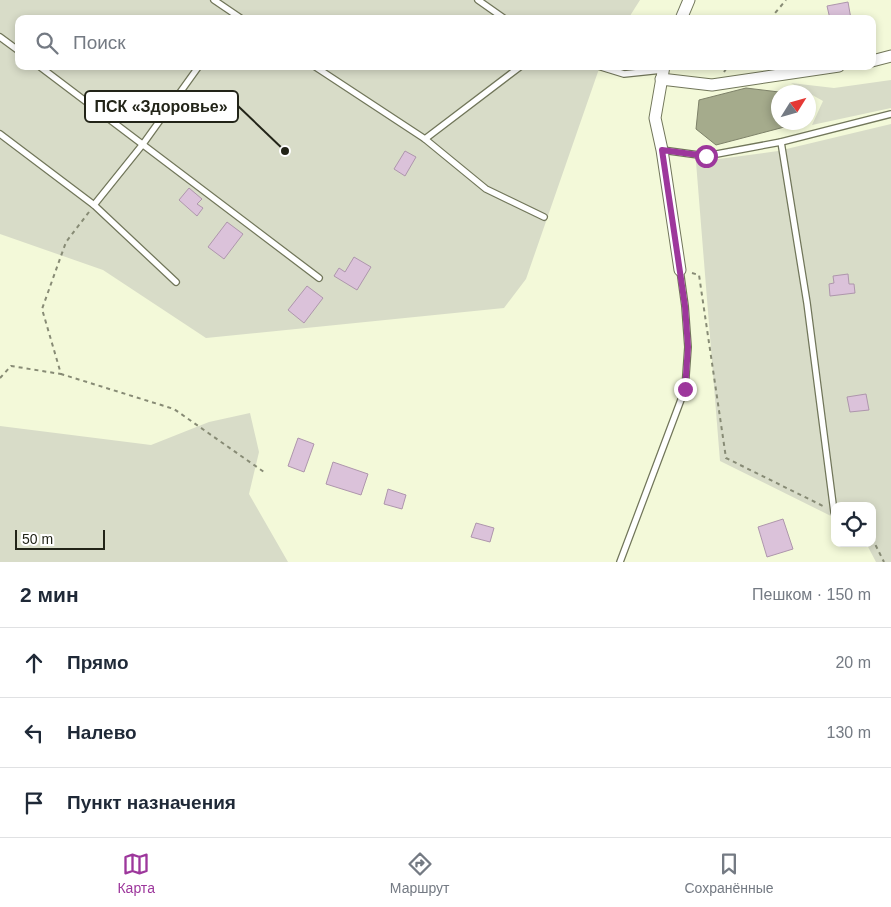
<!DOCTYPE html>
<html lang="ru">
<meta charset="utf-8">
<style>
body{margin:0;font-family:Helvetica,sans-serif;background:#f6f6f7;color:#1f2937}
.controls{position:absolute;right:15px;bottom:15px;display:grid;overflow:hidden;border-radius:10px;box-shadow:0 2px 8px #0003}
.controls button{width:45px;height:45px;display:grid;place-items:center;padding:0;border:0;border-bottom:1px solid #e0e1e3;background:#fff;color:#1f2937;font:25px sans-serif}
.compass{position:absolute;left:771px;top:85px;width:45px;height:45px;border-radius:50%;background:#fff;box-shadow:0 2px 8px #0003;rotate:53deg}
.scale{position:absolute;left:15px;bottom:12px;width:90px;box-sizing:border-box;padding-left:5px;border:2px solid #222418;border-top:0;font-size:14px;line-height:18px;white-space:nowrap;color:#222418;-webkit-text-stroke:4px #fff;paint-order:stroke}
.stop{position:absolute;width:15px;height:15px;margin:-11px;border:4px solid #9d379c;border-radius:50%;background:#fff}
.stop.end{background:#9d379c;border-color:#fff;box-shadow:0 1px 5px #0008}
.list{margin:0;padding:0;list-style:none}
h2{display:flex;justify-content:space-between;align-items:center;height:65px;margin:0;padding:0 20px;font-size:21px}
h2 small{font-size:16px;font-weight:400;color:#747a83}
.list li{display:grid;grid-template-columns:32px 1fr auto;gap:15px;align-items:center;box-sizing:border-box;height:70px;padding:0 20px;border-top:1px solid #e0e1e3}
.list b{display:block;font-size:19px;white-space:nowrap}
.list em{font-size:16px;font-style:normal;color:#747a83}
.icon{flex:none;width:28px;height:28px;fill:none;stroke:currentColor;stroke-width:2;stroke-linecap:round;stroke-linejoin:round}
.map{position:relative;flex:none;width:891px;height:562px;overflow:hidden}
.search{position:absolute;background:#fff;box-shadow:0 2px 8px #0003;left:15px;right:15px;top:15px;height:55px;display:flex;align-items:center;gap:12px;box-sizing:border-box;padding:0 18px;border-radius:10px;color:#747a83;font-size:19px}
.sheet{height:275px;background:#fff}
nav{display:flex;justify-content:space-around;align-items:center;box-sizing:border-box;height:70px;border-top:1px solid #e0e1e3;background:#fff;font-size:14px;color:#747a83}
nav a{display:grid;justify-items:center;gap:2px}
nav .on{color:#9d379c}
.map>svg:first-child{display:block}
.green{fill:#d8dcc8}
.water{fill:#a5ab8c;stroke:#7e8269}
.building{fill:#dbc2da;stroke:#ae96ac}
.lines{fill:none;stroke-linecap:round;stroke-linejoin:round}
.service-casing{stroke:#71765a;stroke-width:8}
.minor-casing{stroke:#71765a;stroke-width:13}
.path{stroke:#878b75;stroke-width:2;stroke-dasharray:4 4;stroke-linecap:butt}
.service{stroke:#fff;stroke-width:5.5}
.minor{stroke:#fff;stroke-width:11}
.route{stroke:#9d379c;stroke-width:6}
.leader{fill:none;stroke:#222418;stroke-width:2}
.callout-dot{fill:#222418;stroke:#fff;stroke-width:2}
.callout{fill:#fff;stroke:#222418;stroke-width:2}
.callout-label{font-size:16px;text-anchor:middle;font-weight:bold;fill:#222418}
</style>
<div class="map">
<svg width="891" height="562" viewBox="0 0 891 562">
<rect width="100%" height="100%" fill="#f3f9d9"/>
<g class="green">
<polygon points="0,0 640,0 628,19 19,19 19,66 600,66 526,279 504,308 206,338 103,270 0,234"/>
<polygon points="891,80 891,108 812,125 823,101 791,83 834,88"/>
<polygon points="891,124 891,562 876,562 866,543 872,543 872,506 835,506 835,518 720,461 696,162 778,151"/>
<polygon points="250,413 259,452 249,494 288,562 0,562 0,426 151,445 209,422"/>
</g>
<polygon class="water" points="746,88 779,92 778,122 796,123 792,125 716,145 696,129 699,100"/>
<g class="building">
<polygon points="848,2 851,19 830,19 827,6"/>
<polygon points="405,151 416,157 405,176 394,169"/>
<polygon points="189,188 202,199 197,204 203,208 197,216 179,200"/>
<polygon points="227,222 243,234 224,259 208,247"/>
<polygon points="354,257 371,267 357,290 334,276 339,268 345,272"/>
<polygon points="848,274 849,284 854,284 855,293 830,296 829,284 834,283 833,276"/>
<polygon points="307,286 323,298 304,323 288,310"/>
<polygon points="866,394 869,410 850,412 847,397"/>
<polygon points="298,438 314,444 304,472 288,466"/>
<polygon points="333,462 368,474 361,495 326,484"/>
<polygon points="388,489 406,495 402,509 384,504"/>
<polygon points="783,519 793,549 767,557 758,527"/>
<polygon points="476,523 494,528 490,542 471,537"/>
</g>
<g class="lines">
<defs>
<g id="service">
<polyline points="214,0 242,19"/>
<polyline points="478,0 505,19"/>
<polyline points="0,37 19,51"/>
<polyline points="39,66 319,278"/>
<polyline points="314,66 425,139 521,66"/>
<polyline points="598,66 624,74 662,70"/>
<polyline points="0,134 94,205 176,282"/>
<polyline points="425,139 486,189 544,217"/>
<polyline points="781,142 807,303 834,512"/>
<polyline points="662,150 706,156 781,142 891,114"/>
<polyline points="94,205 143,144 199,66"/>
<polyline points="620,562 685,389 688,347 685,306 680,270"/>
</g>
<g id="minor">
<polyline points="681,19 689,0"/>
<polyline points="872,61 891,56"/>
<polyline points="664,66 655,118 662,150 680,270"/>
<polyline points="661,79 712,85 839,66"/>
</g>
</defs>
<use href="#service" class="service-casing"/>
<use href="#minor" class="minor-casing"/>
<g class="path">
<polyline points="770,19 786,0"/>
<polyline points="724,72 728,66"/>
<polyline points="89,212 66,242 42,309 61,374 174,409 264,472"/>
<polyline points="692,273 699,275 726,458 825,507"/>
<polyline points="0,378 11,366 61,374"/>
<polyline points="872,538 884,562"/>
</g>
<use href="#service" class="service"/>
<use href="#minor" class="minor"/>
</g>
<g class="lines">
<polyline class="route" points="685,389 688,347 685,306 662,150 706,156"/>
</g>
<path class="leader" d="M285 151L238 106"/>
<circle class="callout-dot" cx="285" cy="151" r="5"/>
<rect class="callout" x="85" y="91" width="153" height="31" rx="5"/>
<g class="callout-label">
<text x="161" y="112">ПСК «Здоровье»</text>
</g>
</svg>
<div class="controls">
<button><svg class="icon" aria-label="locate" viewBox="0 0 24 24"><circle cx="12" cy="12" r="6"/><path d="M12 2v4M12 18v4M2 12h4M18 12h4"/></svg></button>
</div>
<svg class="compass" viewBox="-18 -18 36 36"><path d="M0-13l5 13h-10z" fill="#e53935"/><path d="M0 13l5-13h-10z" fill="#747a83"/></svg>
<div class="scale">50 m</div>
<div class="stop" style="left:706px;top:156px"></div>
<div class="stop end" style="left:685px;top:389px"></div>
<div class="search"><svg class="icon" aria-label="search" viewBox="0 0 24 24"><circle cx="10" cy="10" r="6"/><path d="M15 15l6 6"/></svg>Поиск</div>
</div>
<section class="sheet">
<h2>2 мин<small>Пешком · 150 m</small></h2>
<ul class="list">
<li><svg class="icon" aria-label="ahead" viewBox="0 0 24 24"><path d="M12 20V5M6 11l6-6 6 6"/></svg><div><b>Прямо</b></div><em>20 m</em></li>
<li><svg class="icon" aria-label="left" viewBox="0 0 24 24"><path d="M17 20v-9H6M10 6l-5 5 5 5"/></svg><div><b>Налево</b></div><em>130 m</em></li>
<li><svg class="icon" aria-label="arrive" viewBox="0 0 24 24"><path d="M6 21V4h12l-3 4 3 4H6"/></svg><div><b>Пункт назначения</b></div></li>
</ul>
</section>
<nav>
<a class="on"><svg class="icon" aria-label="map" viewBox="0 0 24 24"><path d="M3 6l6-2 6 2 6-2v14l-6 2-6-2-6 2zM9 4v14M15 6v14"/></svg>Карта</a>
<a><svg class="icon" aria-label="directions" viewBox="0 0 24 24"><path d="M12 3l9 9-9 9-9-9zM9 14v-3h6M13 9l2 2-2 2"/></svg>Маршрут</a>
<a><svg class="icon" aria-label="saved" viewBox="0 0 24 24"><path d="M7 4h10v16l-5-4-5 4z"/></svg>Сохранённые</a>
</nav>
